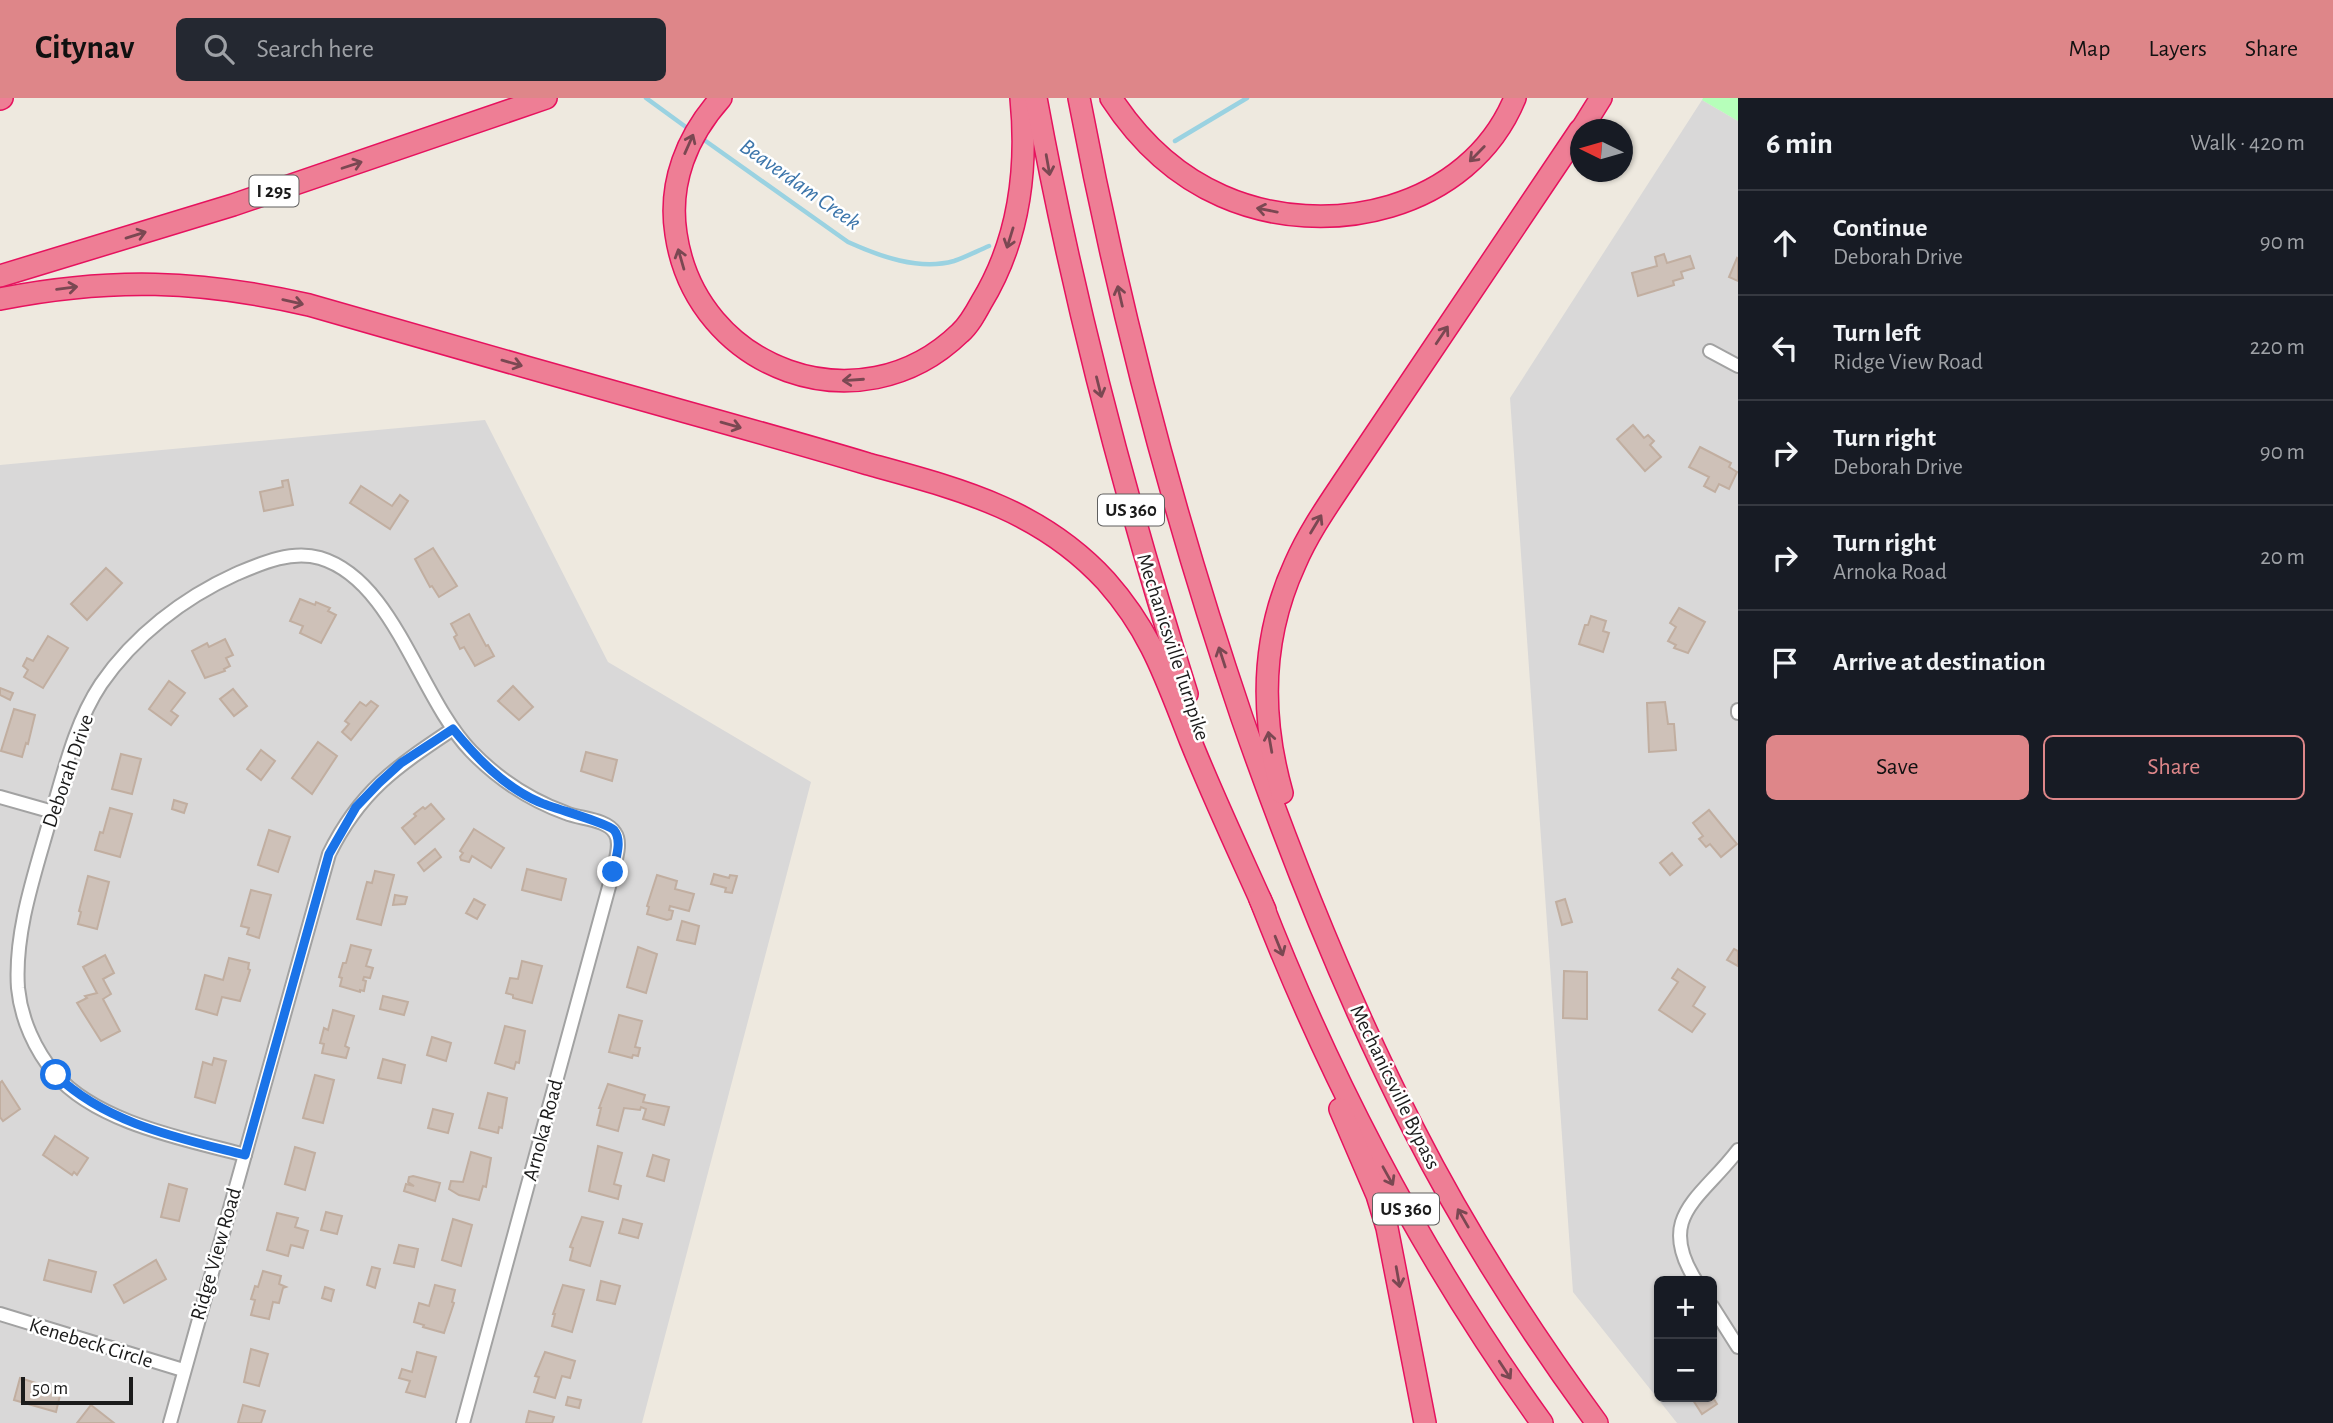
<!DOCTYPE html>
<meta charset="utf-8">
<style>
body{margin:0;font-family:"Alegreya Sans",sans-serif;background:#242831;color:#f1f3f6}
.controls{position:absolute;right:21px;bottom:21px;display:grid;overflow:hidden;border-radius:10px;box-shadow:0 2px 5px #0004}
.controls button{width:63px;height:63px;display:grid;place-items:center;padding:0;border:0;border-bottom:2px solid #363941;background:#171b24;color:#f1f3f6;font:35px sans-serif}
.compass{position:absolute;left:1570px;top:21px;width:63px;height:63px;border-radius:50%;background:#171b24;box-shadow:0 2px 5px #0004;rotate:275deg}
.scale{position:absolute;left:21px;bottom:18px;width:112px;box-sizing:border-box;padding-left:7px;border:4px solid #1b1b1b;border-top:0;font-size:19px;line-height:24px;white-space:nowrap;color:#1b1b1b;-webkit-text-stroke:5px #fff;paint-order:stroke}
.stop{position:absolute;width:21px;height:21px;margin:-16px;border:5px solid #1a73e8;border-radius:50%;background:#fff}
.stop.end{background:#1a73e8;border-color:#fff;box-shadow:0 2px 7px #0008}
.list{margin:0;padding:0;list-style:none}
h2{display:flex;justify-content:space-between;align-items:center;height:91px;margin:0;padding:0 28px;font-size:30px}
h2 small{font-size:23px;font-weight:400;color:#9ea1a6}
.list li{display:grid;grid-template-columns:46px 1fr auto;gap:21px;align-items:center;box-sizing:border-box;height:105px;padding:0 28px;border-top:2px solid #363941}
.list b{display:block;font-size:26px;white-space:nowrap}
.list p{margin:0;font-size:23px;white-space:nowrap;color:#9ea1a6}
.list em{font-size:23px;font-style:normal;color:#9ea1a6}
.actions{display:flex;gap:14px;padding:21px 28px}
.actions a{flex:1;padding:16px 0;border:2px solid #de8689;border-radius:10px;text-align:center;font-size:24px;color:#de8689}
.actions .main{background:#de8689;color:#111}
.icon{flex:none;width:38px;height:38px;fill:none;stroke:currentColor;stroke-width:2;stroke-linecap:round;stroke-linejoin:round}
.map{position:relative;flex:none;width:1738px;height:1325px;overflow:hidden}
header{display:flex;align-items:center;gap:42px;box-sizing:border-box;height:98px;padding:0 35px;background:#de8689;color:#111}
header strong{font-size:33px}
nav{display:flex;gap:38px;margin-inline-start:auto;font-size:24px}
.search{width:490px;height:63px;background:#242831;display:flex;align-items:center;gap:18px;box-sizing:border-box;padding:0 24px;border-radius:10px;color:#9ea1a6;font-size:26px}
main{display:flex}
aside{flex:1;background:#171b24}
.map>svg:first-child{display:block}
.residential{fill:#d9d8d8;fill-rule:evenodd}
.park{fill:#b6ffba}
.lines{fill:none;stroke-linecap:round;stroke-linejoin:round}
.stream{stroke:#9ad2e1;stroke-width:4.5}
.building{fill:#cec1b8;stroke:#c1aea0;stroke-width:2}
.street-casing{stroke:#a2a2a2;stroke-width:16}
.highway-casing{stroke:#e6125e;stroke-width:24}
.street{stroke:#fff;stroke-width:12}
.highway{stroke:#ee7e95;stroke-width:21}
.oneway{stroke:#7a4852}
.route{stroke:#1a73e8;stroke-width:9}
.labels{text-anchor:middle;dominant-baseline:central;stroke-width:5;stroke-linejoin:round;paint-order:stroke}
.shield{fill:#fff;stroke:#5f5f5f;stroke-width:2}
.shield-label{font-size:19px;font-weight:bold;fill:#1b1b1b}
.street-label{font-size:21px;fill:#1b1b1b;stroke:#fff}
.water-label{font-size:23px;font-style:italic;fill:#3d76ab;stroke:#fff}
</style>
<header>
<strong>Citynav</strong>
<div class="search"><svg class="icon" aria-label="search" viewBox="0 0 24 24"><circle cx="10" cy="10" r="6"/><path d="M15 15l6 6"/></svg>Search here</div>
<nav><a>Map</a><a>Layers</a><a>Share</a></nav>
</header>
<main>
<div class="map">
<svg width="1738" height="1325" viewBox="0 0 1738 1325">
<rect width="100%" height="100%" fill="#eee9df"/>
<g class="residential">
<path d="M1702,2L1738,23V1325H1677L1573,1194L1510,300ZM1659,1183H1712V1299H1659Z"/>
<polygon points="485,322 608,564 811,684 642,1325 0,1325 0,367"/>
</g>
<polygon class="park" points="1703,0 1738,0 1738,23 1702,2"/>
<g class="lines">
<g class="stream">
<polyline points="646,0 690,32"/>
<path d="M700,39L848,144C879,158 919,173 954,163C966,159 977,153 989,148"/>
<polyline points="1175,43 1247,0"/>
</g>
</g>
<g class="building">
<polygon points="1664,156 1667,165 1690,158 1694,170 1681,174 1683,180 1673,183 1674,187 1638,198 1632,175 1657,168 1655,159"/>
<polygon points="1737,160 1738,161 1738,183 1729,179"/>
<polygon points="1633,327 1644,340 1648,337 1654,343 1650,347 1661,359 1645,373 1617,341"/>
<polygon points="1700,349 1731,365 1729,369 1737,374 1729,391 1719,386 1715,394 1704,388 1709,379 1689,369"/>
<polygon points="288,382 293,407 264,413 260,394 283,389 282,383"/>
<polygon points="361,388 392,408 400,397 408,403 390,431 350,405"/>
<polygon points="433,450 457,488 439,499 432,488 430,489 415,461"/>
<polygon points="106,470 122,485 87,522 71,506"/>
<polygon points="300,501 315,507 316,504 330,510 328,513 336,517 321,545 300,535 303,528 290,523"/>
<polygon points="1679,510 1705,524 1688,555 1674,550 1676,547 1668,543 1676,529 1670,525"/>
<polygon points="469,516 486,548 488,547 494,558 475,568 464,549 460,551 454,539 457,537 451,526"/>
<polygon points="1591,518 1606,523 1603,533 1609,535 1603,554 1579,546 1585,527 1588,527"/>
<polygon points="48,538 68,550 43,590 24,579 28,572 23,568 27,560 33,563"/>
<polygon points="225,541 233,557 226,560 230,568 224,571 225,573 205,580 192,553 207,545 209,549"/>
<polygon points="169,583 185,595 171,613 178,618 171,627 149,611"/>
<polygon points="513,588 533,609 519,622 498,603"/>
<polygon points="0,590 13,595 10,602 0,597"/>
<polygon points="233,591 247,608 234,618 220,601"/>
<polygon points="371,603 378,608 351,642 342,634 349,626 345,623 360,604 366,608"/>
<polygon points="1665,604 1668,626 1674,626 1676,652 1649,654 1647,605"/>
<polygon points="14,611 35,617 28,646 26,645 22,659 1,653"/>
<polygon points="318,644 337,658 312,696 292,680"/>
<polygon points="261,652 275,663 261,682 247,671"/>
<polygon points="586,654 617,662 612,683 581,673"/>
<polygon points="121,656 141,661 132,696 112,691"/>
<polygon points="174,702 187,706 184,715 172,711"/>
<polygon points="431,706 444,721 415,746 402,730 416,718 414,716 423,709 425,711"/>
<polygon points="110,710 132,716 120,759 95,752 100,734 103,735"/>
<polygon points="1709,712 1737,746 1721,759 1710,746 1706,749 1699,741 1703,738 1693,725"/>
<polygon points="474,731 504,750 491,770 472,758 469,764 461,762 460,759 463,755 460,753"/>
<polygon points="269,732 290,739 278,774 258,767"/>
<polygon points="435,751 441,759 424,773 418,765"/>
<polygon points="1672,755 1682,767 1670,777 1660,765"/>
<polygon points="527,771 566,781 561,802 522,792"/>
<polygon points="375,773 394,777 381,827 357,821 367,784 372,785"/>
<polygon points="714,776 729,780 730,777 737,778 732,795 725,794 726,790 711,786"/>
<polygon points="657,777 677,783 675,791 694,796 689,813 670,808 669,812 673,813 671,821 667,822 647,816 649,809 647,808"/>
<polygon points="88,778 109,784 97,831 78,826 81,814 79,813"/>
<polygon points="251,792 271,797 259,840 247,836 249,830 241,828"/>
<polygon points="395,797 407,799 405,806 393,807"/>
<polygon points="474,801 485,807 477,821 466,815"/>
<polygon points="1565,801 1572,824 1562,827 1556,804"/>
<polygon points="682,823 699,828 695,846 677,842"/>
<polygon points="351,847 371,852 366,868 373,870 370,880 364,879 363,882 366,883 364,893 360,892 360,894 340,888 342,880 339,879 343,865 346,865"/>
<polygon points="638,849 657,856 646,895 627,889"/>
<polygon points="1734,851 1738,853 1738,868 1727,862"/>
<polygon points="105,857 114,875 103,881 111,896 103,901 120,933 101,943 77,905 87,900 85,898 97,895 83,869"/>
<polygon points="229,860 249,865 248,871 250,872 240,903 222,899 217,917 196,911 205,877 223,882"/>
<polygon points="522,863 542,868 532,905 513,900 513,897 506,895 510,880 518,881"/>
<polygon points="1678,871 1705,889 1693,908 1705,916 1692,934 1659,912 1678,884 1672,880"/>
<polygon points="1564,873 1587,874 1587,921 1563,920"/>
<polygon points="383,898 408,904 404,917 380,911"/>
<polygon points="333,912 354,918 345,948 349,950 346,960 322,955 324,946 320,945 324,930 328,932"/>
<polygon points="619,917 642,923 635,949 640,950 638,958 633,957 632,960 609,954"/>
<polygon points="505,928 525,933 519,965 516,964 514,971 495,965"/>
<polygon points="432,939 451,945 446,963 427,957"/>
<polygon points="214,960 226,963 215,1005 195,999 203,964 212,967"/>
<polygon points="383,961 405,967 401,985 378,980"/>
<polygon points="315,977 334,982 323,1025 303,1020"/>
<polygon points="2,983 20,1011 3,1023 0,1019 0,985"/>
<polygon points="608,986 645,997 643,1004 669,1009 664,1027 643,1021 646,1011 641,1009 640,1012 624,1010 618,1033 597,1027 601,1010 599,1010"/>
<polygon points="488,995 507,1000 502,1030 499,1029 498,1035 479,1030"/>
<polygon points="433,1011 453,1016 448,1035 428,1030"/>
<polygon points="55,1038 88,1060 77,1077 74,1074 72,1077 43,1057"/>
<polygon points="598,1048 622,1055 614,1086 621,1088 618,1101 589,1093"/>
<polygon points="295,1049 315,1055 305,1092 285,1086"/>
<polygon points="471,1054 491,1060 486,1089 483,1088 479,1102 459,1097 449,1091 451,1083 463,1084"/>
<polygon points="653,1057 669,1062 664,1083 647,1078"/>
<polygon points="413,1078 440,1085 435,1103 404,1093 406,1086 414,1088 408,1084 409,1079"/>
<polygon points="169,1086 187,1091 179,1123 161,1119"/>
<polygon points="326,1114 342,1118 337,1136 321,1132"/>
<polygon points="277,1115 298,1120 295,1129 308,1133 303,1150 291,1147 288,1158 267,1152"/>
<polygon points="582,1119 603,1124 590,1168 570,1162 573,1150 570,1149"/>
<polygon points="453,1121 472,1127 461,1168 442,1162"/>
<polygon points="623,1121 642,1126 638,1140 619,1135"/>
<polygon points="399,1147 418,1151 414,1169 394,1165"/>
<polygon points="49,1162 96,1174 91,1194 44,1182"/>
<polygon points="156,1162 166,1181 124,1205 114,1187"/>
<polygon points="372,1169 380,1171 375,1190 367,1187"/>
<polygon points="263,1173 281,1178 279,1186 286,1189 283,1190 279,1205 273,1204 269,1221 251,1217 255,1202 251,1201 255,1188 258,1189"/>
<polygon points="601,1183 620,1188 615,1206 597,1202"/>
<polygon points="435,1187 455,1192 452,1204 454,1205 444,1235 423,1229 424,1227 414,1224 419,1205 429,1208"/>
<polygon points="563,1187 584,1192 572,1234 552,1228 555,1216 553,1216"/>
<polygon points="325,1189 334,1192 331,1203 322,1200"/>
<polygon points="251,1251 268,1256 259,1288 244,1284"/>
<polygon points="417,1254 436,1259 425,1299 406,1294 410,1283 399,1280 402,1271 412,1274"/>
<polygon points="545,1254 575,1263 570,1280 562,1278 555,1300 534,1294 539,1279 535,1278"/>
<polygon points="20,1280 61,1293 56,1314 14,1302"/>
<polygon points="1712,1298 1717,1306 1702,1316 1691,1299"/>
<polygon points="568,1299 581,1302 579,1310 566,1307"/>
<polygon points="91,1307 114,1325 77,1325"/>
<polygon points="243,1307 265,1313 261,1325 238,1325"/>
<polygon points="529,1313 554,1319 552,1325 526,1325"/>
</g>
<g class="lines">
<defs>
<g id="street">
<polyline points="1710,253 1738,268"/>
<polyline points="1738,612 1738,615"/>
<polyline points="0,699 53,714"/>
<path d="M245,1057C185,1041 97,1025 55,976C35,952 21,921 18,890C14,833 36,772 51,718C64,674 75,625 101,586C134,538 183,500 236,476C262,465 291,452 320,460C394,482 419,599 471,653C498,681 530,702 566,715C580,721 607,721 615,735C622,745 615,763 613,774L463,1325"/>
<path d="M1696,1183C1655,1118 1701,1101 1738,1052"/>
<polyline points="1712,1208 1738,1249"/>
<polyline points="0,1216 183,1272"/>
<path d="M170,1325L329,756C360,693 396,669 453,631"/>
</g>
<g id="highway">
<path d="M721,0C687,38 668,85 676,136C696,272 860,332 960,235C969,227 975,216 981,205C1019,143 1028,71 1021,0"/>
<path d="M1036,0C1073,202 1125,400 1187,596"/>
<path d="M1079,0C1119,211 1173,417 1242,620C1291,760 1346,899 1414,1032C1466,1134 1529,1232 1597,1325"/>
<path d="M1111,0C1139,43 1174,77 1222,98C1326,144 1469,112 1515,0"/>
<polyline points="0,1 2,0"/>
<polyline points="1581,32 1601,0"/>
<polyline points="0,178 233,107 546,0"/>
<path d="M0,201C111,179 200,182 309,207C435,243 560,279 686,314C747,331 808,348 868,366C959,391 1040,411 1106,483C1152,535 1166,581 1191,644C1214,701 1240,756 1265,812"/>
<path d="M1282,695C1260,617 1261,540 1295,466C1308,436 1326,410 1344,383L1580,32"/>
<path d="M1260,801C1332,986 1426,1164 1542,1325"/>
<polyline points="1340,1011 1377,1097 1387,1130 1425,1325"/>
</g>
</defs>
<use href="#street" class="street-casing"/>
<use href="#highway" class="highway-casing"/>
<use href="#street" class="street"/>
<use href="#highway" class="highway"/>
</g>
<defs><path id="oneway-shaft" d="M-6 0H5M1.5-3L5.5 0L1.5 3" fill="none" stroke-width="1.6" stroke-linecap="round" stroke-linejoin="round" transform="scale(1.75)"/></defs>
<g class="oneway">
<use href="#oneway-shaft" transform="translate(689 46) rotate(-66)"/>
<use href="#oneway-shaft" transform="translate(1477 56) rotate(134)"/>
<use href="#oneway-shaft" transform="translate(352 67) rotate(-18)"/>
<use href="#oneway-shaft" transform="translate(1048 67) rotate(80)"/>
<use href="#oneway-shaft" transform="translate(1267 112) rotate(-169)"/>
<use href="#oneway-shaft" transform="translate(136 137) rotate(-17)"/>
<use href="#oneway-shaft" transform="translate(1010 140) rotate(107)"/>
<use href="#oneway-shaft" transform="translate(681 161) rotate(-106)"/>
<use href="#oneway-shaft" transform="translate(67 190) rotate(-7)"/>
<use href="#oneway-shaft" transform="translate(1120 198) rotate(-103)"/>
<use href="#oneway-shaft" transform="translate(293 204) rotate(13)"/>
<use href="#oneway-shaft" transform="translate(1442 237) rotate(-56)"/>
<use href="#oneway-shaft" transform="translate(512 265) rotate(16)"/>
<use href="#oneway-shaft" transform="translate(853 282) rotate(176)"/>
<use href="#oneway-shaft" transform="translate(1099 289) rotate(76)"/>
<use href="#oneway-shaft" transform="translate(731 327) rotate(16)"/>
<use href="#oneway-shaft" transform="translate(1316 426) rotate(-59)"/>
<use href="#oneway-shaft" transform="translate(1222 559) rotate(-108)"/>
<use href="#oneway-shaft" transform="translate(1270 644) rotate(-100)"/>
<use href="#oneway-shaft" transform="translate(1279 848) rotate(68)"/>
<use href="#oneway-shaft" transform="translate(1388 1078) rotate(61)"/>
<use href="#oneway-shaft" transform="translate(1463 1120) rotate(-120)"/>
<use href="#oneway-shaft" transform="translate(1398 1179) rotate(80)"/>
<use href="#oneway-shaft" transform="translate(1505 1272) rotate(57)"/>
</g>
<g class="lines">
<path class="route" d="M56,977C107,1026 179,1040 245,1057L329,756L356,709L379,685L401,665L453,631C476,659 504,689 539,704C552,710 608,725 614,732C623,743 615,762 613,774"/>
</g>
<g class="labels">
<g class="shield">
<rect x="249.5" y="77.5" width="49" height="31" rx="5"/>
<rect x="1098" y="396.5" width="66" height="31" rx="5"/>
<rect x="1373" y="1095.5" width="66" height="31" rx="5"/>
</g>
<g class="shield-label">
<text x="274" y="93">I 295</text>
<text x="1131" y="412">US 360</text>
<text x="1406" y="1111">US 360</text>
</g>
<g class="street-label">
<text transform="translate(1173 549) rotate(72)">Mechanicsville Turnpike</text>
<text transform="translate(68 673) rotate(-71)">Deborah Drive</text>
<text transform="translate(1395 989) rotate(64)">Mechanicsville Bypass</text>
<text transform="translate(543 1032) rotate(-75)">Arnoka Road</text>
<text transform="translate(216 1156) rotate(-74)">Ridge View Road</text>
<text transform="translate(91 1245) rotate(17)">Kenebeck Circle</text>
</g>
<g class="water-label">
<text transform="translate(800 87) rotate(35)">Beaverdam Creek</text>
</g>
</g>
</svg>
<div class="controls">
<button>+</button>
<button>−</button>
</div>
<svg class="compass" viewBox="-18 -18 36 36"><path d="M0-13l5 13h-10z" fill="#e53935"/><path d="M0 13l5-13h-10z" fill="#9ea1a6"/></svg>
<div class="scale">50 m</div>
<div class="stop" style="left:56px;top:977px"></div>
<div class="stop end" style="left:613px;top:774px"></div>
</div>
<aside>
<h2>6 min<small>Walk · 420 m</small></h2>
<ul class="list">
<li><svg class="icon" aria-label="ahead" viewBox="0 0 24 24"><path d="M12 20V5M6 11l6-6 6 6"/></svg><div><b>Continue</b><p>Deborah Drive</p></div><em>90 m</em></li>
<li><svg class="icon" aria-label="left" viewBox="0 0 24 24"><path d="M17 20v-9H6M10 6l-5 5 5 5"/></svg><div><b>Turn left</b><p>Ridge View Road</p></div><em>220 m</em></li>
<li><svg class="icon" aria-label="right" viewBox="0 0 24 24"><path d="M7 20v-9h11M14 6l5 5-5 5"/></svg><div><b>Turn right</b><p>Deborah Drive</p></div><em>90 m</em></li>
<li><svg class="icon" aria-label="right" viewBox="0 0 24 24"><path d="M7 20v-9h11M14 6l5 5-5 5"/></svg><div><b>Turn right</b><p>Arnoka Road</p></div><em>20 m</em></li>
<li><svg class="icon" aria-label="arrive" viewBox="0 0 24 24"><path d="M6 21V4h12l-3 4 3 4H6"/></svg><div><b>Arrive at destination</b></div></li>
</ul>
<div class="actions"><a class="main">Save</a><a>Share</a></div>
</aside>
</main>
